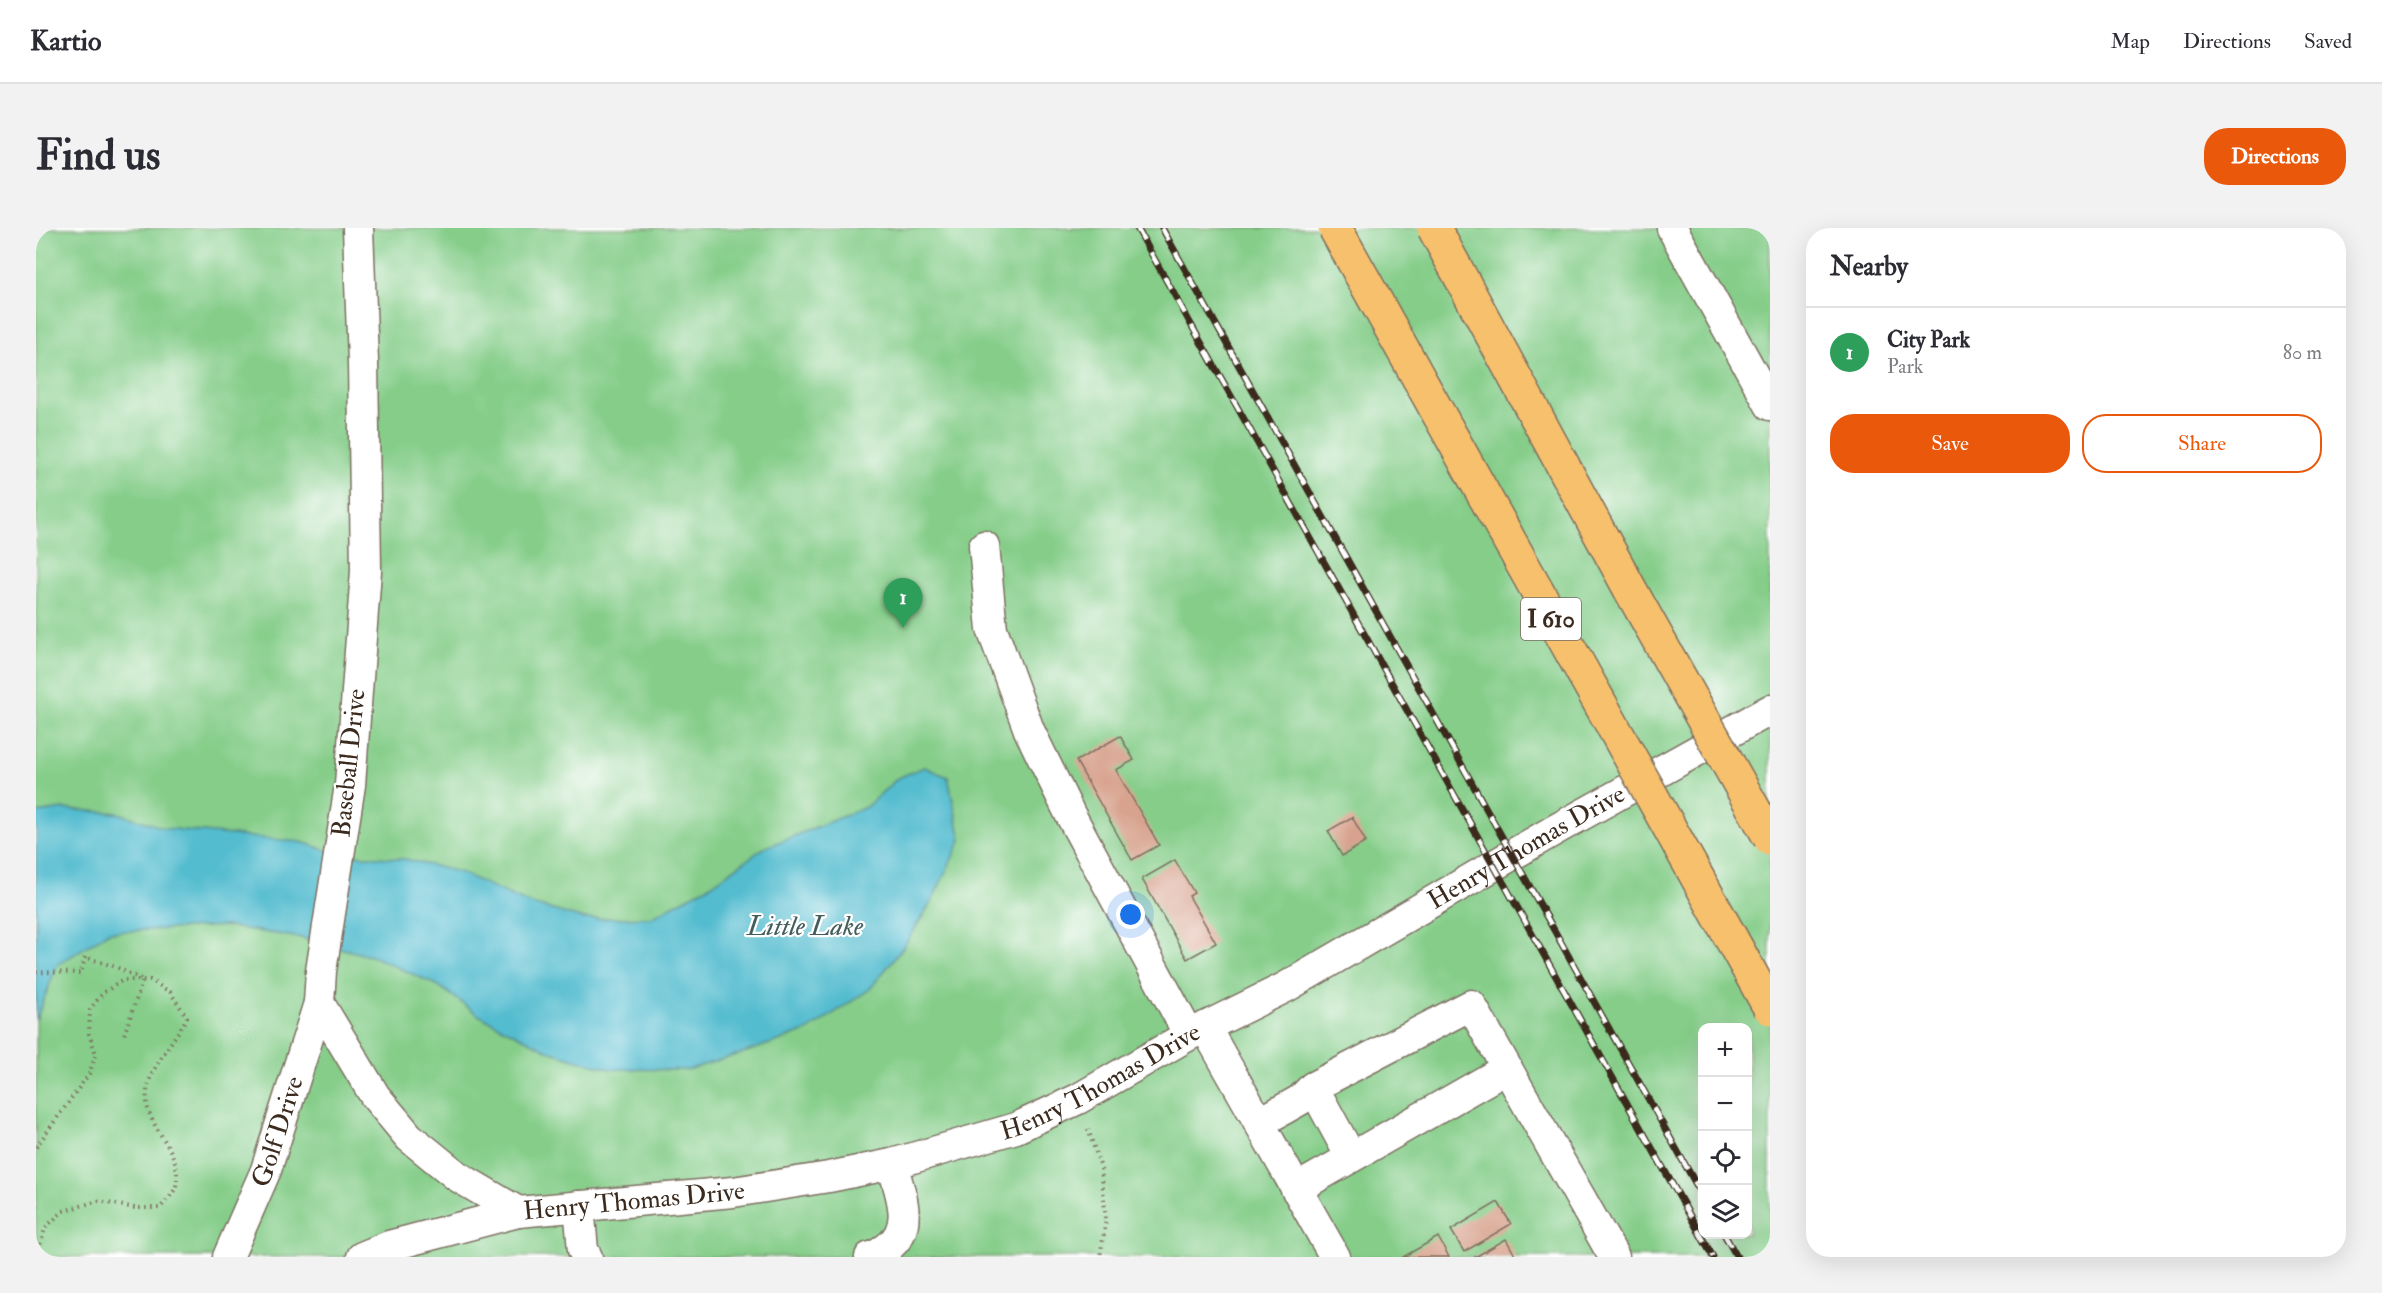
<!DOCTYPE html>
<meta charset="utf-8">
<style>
body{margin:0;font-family:"IM FELL Double Pica",serif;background:#f2f2f3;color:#2b2b33}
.controls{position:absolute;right:18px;bottom:18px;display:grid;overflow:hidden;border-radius:12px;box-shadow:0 6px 24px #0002}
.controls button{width:54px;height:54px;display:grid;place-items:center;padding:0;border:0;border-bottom:2px solid #e1e1e2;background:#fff;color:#2b2b33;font:30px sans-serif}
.you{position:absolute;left:1095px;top:687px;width:21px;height:21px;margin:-15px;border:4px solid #fff;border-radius:50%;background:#1a73e8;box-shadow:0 0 0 9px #1a73e833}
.badge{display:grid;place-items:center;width:39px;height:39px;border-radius:50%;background:#ea580c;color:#fff;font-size:20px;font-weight:700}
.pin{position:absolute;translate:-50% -50px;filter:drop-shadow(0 2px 3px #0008)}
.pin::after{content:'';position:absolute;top:32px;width:21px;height:18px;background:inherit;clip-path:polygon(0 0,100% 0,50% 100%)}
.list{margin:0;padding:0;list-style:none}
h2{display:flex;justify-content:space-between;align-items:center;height:78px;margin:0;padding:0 24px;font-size:26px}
h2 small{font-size:20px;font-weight:400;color:#7c7c81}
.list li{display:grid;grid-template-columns:39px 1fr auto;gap:18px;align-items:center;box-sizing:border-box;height:90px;padding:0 24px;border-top:2px solid #e1e1e2}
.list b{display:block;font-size:22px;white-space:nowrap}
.list p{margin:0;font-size:20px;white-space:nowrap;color:#7c7c81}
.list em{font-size:20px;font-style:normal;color:#7c7c81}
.actions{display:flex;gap:12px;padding:18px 24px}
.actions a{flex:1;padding:14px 0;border:2px solid #ea580c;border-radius:24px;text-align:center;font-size:21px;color:#ea580c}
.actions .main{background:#ea580c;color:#fff}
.icon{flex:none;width:33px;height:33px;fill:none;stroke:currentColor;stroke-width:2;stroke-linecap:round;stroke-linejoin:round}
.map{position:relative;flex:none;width:1734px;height:1029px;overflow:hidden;border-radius:24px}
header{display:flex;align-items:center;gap:36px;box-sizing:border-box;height:84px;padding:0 30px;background:#fff;border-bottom:2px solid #e1e1e2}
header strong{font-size:28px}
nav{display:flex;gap:33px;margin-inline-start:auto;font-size:21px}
.intro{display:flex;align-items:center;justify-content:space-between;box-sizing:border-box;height:144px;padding:0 36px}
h1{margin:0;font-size:42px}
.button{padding:15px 27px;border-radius:24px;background:#ea580c;color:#fff;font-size:21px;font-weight:700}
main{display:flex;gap:36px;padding:0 36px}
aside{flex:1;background:#fff;border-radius:24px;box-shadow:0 6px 24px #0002}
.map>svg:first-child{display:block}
.green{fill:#85cd89;stroke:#607c54;stroke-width:1.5;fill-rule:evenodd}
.water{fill:#53bccf;stroke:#477376;stroke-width:1.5}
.building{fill:#d8a38e}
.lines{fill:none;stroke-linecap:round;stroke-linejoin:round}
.minor-casing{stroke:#7d6f61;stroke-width:33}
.path{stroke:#7d6f61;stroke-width:4;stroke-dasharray:1.5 4.5;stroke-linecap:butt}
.minor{stroke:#fff;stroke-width:30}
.rail-casing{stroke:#3b2a1e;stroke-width:7}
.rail{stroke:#fff;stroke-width:4.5;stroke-dasharray:14;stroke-linecap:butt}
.highway-bridge-casing{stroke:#7d6f61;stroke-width:36;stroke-linecap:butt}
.highway-bridge{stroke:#f7c06c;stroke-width:33}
.labels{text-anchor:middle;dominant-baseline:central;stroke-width:4.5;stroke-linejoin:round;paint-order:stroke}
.shield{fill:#fff;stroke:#766a62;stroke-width:1.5}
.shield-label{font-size:24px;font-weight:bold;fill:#3b2a1e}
.street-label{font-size:26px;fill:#3b2a1e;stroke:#fff}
.water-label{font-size:27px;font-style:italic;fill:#435d5c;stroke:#fff}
</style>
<header>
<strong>Kartio</strong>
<nav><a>Map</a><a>Directions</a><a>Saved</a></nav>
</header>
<div class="intro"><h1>Find us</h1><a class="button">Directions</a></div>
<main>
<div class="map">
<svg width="1734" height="1029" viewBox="0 0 1734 1029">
<rect width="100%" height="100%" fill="#fff"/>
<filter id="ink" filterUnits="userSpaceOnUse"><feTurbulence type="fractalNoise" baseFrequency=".0167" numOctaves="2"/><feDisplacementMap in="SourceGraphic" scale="12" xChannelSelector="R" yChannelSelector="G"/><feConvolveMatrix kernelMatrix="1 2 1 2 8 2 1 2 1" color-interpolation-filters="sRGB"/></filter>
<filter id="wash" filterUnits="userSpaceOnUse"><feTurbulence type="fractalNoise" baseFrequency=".008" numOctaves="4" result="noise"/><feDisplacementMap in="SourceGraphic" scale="24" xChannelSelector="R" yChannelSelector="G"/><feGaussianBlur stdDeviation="1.35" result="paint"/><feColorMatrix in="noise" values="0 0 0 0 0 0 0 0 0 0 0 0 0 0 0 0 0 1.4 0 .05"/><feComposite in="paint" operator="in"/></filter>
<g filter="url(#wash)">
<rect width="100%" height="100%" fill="#f8eedd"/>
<path class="green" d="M0,0H1734V1029H0ZM1666,800H1712V1006H1666Z"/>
<polygon class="water" points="888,539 912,549 925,612 896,673 869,717 834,761 771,803 710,824 651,842 574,841 515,824 444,788 403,758 338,729 266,710 189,698 73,704 21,737 0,792 0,585 28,581 82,585 128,600 265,614 303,626 369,631 423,644 492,675 548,691 615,689 675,657 728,620 830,579 862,550"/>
<g id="blocks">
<g class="building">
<polygon points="1084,508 1098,532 1080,542 1123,617 1096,632 1040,533"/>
<polygon points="1316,589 1330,614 1306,628 1292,603"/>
<polygon points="1139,632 1158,665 1153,668 1180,715 1151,731 1106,651"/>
<polygon points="1462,974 1475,996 1428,1024 1415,1002"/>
<polygon points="1402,1009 1413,1029 1367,1029"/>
<polygon points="1470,1011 1480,1029 1439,1029"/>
</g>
</g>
</g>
<g filter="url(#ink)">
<use href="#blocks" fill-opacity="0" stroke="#7d6f61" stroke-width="1.5"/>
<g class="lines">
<defs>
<g id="minor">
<polyline points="322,0 327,134 330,343 314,557 285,743 283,775 339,868 373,909 421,948 482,984"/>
<polyline points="1636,0 1734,177"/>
<polyline points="948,318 956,401 993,502 1034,586 1153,807"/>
<polyline points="1169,799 1299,1029"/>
<polyline points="1277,859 1315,929"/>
<polyline points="1223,895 1264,872 1277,859 1435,777 1578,1029"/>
<polyline points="1260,961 1470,841"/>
<polyline points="543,978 547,1022 551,1029"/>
<path id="s1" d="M192,1029L230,942L283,775"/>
<path id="s2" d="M326,1029L353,1018L482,984L697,964L793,949L856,936L980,900L1042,871L1153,807L1250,759L1517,603L1734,482"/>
<path d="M834,1029C841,1028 845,1024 851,1020C880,999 864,965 856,936"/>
</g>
</defs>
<use href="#minor" class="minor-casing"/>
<g class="path">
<polyline points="0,744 45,745 49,729 80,739 107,752 88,807"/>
<polyline points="1052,901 1065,940 1070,992 1064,1029"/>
<path d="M0,919L53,846L60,826L53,806L54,781L67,765L87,752H114L134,764L151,789C140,811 114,839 111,863C106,901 148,918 140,958C138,965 129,974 124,980H99L62,973L27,983L9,1000L1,1029"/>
</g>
<use href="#minor" class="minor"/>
<defs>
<g id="rail">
<polyline points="1101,0 1677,1029"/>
<polyline points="1126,0 1666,967"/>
<polyline points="1688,1006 1701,1029"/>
</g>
</defs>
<use href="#rail" class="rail-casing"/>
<use href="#rail" class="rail"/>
<defs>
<g id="highway-bridge">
<polyline points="1299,0 1734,780"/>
<polyline points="1398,0 1595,363 1734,610"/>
</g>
</defs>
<use href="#highway-bridge" class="highway-bridge-casing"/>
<use href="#highway-bridge" class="highway-bridge"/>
</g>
</g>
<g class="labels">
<rect class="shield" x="1485" y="370" width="60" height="42" rx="4.5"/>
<g class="shield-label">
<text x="1515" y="391">I 610</text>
</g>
<g class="street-label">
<text transform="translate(313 535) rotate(-84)">Baseball Drive</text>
<text stroke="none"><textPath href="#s2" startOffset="1252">Henry Thomas Drive</textPath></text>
<text stroke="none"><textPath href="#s2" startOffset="765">Henry Thomas Drive</textPath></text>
<text stroke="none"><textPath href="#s1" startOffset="135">Golf Drive</textPath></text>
<text stroke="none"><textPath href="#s2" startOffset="279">Henry Thomas Drive</textPath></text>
</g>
<g class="water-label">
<text x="769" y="698">Little Lake</text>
</g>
</g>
</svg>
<div class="controls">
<button>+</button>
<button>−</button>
<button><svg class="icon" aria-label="locate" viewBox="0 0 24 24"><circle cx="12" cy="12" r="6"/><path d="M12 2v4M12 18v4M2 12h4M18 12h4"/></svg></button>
<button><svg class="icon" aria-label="layers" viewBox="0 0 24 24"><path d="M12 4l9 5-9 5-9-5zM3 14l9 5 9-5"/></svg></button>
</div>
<div class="you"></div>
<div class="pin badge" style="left:867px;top:400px;background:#2e9e5b">1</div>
</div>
<aside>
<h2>Nearby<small></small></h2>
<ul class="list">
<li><span class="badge" style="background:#2e9e5b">1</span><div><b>City Park</b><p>Park</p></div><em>80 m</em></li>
</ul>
<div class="actions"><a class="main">Save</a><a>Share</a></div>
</aside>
</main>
